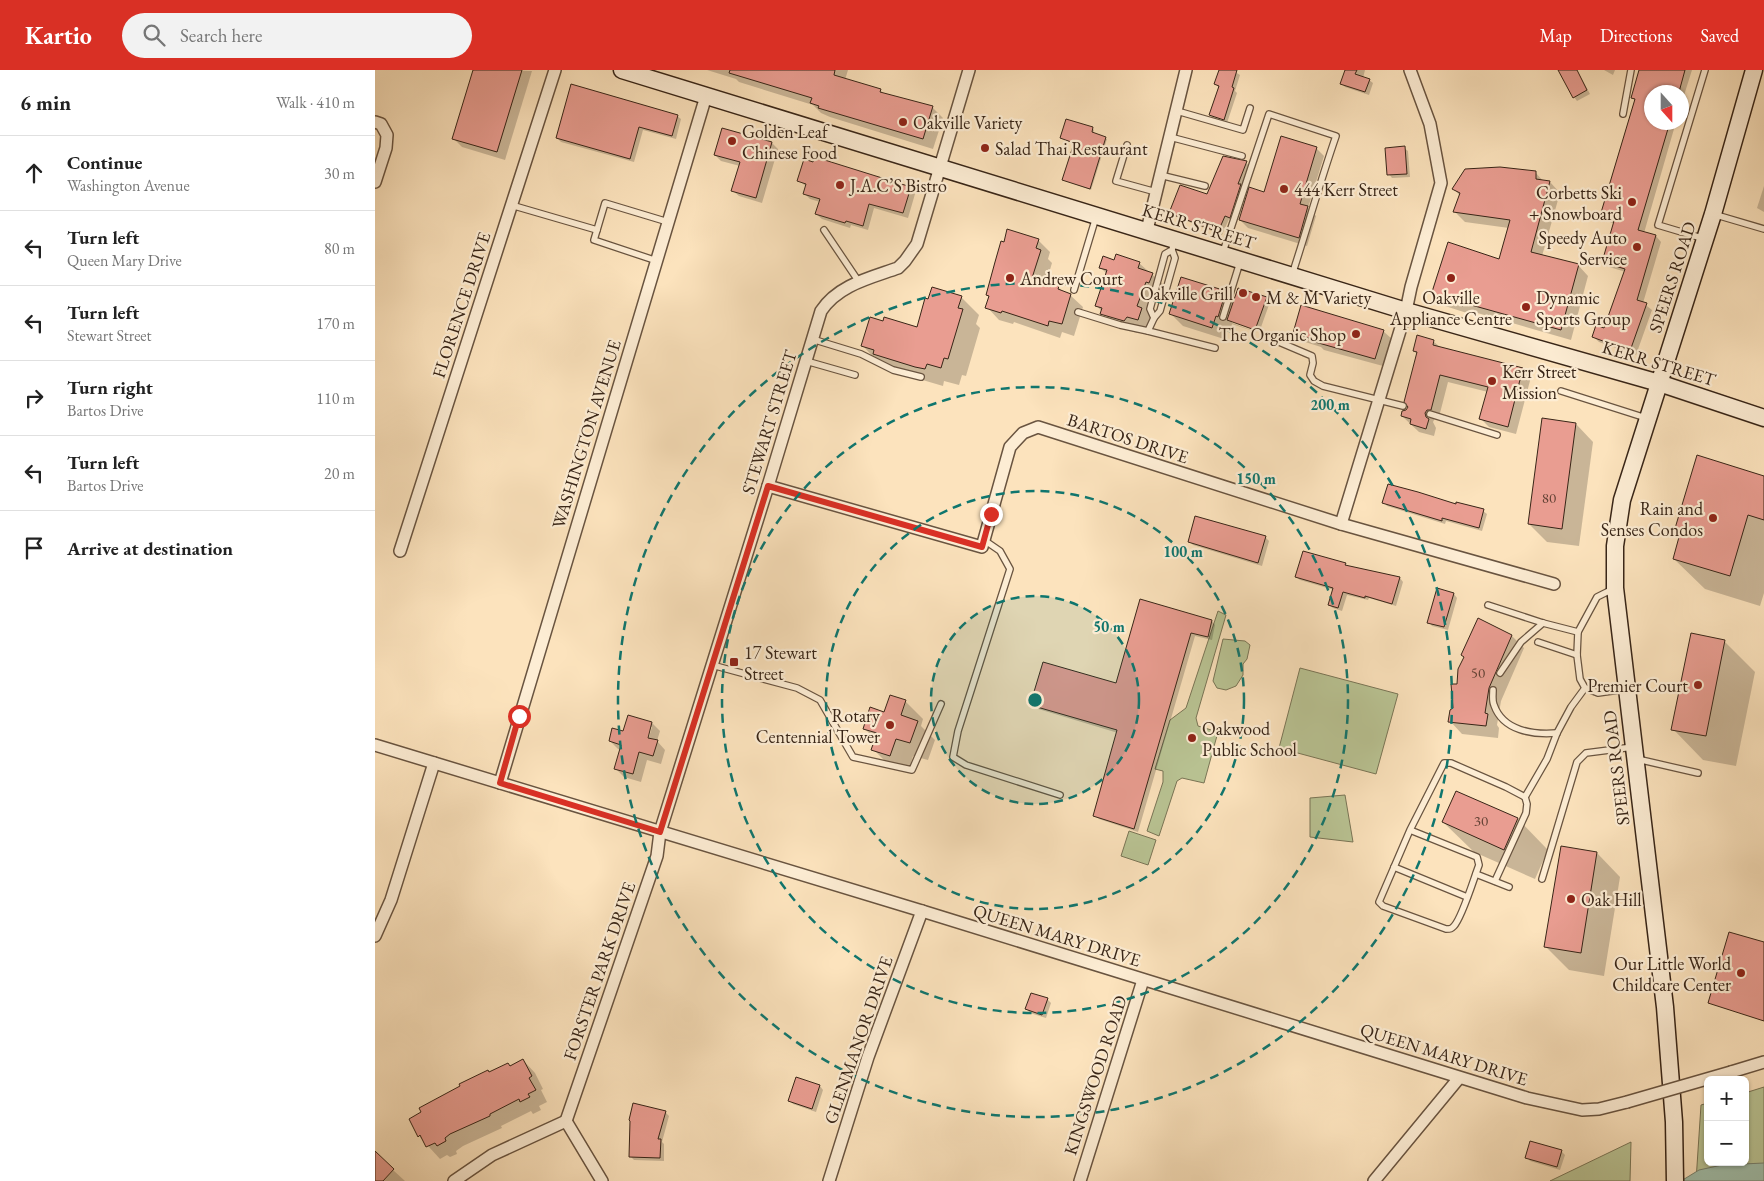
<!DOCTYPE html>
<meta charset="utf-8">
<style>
body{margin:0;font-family:"EB Garamond",serif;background:#f2f2f2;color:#222}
.controls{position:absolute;right:15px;bottom:15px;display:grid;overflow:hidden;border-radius:8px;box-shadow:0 1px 4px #0004}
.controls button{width:45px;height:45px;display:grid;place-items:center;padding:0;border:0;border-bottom:1px solid #e0e0e0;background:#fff;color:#222;font:25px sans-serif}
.compass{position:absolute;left:1269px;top:15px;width:45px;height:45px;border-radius:50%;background:#fff;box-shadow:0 1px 4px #0004;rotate:159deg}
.stop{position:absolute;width:15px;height:15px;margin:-11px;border:4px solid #d93025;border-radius:50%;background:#fff}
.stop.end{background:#d93025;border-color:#fff;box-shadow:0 1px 5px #0008}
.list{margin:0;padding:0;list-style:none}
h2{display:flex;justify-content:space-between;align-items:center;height:65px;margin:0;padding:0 20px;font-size:21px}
h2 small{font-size:16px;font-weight:400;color:#767676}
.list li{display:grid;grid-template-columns:32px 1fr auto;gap:15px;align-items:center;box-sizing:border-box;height:75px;padding:0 20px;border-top:1px solid #e0e0e0}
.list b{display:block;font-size:19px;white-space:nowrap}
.list p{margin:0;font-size:16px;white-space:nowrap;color:#767676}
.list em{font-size:16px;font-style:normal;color:#767676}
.icon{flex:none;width:28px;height:28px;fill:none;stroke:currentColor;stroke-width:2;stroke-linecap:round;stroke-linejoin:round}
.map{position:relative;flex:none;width:1389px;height:1111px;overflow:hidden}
header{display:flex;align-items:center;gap:30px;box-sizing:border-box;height:70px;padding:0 25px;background:#d93025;color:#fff}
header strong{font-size:24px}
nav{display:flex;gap:28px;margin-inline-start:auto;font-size:18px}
.search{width:350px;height:45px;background:#f2f2f2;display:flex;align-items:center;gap:12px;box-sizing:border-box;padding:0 18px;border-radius:28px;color:#767676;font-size:19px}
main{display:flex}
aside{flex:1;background:#fff}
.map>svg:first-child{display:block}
.green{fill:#bac595;stroke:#797556}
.water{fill:#a0bfab;stroke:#768170}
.shadow{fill:#0003;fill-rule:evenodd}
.building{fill:#e99d91;stroke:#382517}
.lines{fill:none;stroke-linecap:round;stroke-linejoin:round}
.lane-casing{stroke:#695440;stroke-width:8}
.street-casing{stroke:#695440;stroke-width:14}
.secondary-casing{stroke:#382517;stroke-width:19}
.lane{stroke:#fdedd4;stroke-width:5.5}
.street{stroke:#fdedd4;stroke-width:11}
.secondary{stroke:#fdedd4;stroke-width:16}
.street-bridge-casing{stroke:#695440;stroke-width:14;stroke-linecap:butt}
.street-bridge{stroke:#fdedd4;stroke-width:11}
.route{stroke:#d93025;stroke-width:6}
.ring{fill:none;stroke:#0f766e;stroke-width:2.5;stroke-dasharray:9 6}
.poi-dot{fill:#8f2418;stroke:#fdedd4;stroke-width:2}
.labels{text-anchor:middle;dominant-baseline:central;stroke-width:4.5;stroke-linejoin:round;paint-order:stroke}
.number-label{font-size:15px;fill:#644336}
.poi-label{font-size:18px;fill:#382517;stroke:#fdedd4;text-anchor:start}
.street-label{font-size:18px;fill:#382517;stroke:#fdedd4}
.centre{fill:#0f766e;stroke:#fdedd4;stroke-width:2.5}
.ring-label{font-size:15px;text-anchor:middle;font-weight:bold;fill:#0f766e;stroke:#fdedd4;stroke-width:4.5;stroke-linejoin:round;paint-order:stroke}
</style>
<header>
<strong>Kartio</strong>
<div class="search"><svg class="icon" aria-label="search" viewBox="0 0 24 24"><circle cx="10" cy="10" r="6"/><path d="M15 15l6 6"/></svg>Search here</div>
<nav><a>Map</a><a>Directions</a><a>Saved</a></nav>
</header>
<main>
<aside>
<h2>6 min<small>Walk · 410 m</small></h2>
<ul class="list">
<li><svg class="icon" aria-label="ahead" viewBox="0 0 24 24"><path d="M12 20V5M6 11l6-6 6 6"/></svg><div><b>Continue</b><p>Washington Avenue</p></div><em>30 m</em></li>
<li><svg class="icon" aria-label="left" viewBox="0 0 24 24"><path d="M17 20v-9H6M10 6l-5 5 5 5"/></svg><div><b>Turn left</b><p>Queen Mary Drive</p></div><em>80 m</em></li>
<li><svg class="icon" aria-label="left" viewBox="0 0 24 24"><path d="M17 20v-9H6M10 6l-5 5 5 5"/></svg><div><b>Turn left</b><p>Stewart Street</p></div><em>170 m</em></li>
<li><svg class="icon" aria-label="right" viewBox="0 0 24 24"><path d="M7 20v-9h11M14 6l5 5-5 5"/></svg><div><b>Turn right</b><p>Bartos Drive</p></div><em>110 m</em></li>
<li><svg class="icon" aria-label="left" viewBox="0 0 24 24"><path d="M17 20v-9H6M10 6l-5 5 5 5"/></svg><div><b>Turn left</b><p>Bartos Drive</p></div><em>20 m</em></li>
<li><svg class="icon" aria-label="arrive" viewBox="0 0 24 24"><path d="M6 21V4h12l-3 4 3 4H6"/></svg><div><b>Arrive at destination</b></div></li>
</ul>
</aside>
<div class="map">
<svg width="1389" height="1111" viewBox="0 0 1389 1111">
<rect width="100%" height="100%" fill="#fce3bd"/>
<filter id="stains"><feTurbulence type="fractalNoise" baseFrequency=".004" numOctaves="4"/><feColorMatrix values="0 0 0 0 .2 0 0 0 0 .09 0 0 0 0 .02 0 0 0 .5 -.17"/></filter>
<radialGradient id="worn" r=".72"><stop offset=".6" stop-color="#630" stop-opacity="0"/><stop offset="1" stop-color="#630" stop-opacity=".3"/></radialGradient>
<g class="green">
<polygon points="843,541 851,545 821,648 823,656 843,662 829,713 807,708 802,711 784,766 772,761 788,712 788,701 780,699 795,650 811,638"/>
<polygon points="848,569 870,571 875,575 872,589 868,594 868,605 861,616 851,620 842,618 838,611"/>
<polygon points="925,598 1023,624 1001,704 904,678"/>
<polygon points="970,725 978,772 935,767 935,728"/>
<polygon points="754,761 781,770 773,795 746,786"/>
<polygon points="1389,1017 1389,1111 1321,1111 1326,1035 1333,1033 1333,1092 1370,1092 1370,1023"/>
<polygon points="1256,1072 1255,1111 1175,1111"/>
</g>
<polygon class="water" points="1389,1093 1389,1111 1306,1111 1324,1100 1347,1095"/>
<g class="shadow">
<polygon points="99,0 157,1 130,90 87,77 79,69"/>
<polygon points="332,0 473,0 470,10 505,20 510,25 558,38 568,48 558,79 455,47 446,43 438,35 364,12 361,9"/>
<polygon points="845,0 857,0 865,5 860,21 862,23 852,53 839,49 835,45 844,18 841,14"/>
<polygon points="970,0 990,0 988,8 994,10 998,13 994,25 970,17 966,13 971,0"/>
<polygon points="1189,0 1202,0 1215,24 1202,31 1199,27"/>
<polygon points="1229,0 1240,0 1238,5"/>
<polygon points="1265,0 1317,0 1306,35 1306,22 1276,22 1276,52 1301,52 1269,163 1281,166 1286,172 1268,233 1277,240 1261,285 1224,272 1219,267 1230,260 1251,202 1234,197 1229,192 1240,154 1232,151 1226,146 1261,31 1257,27"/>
<polygon points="302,46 306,49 301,69 268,60 259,92 186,72 182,68"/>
<polygon points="717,58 719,60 718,64 732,69 716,120 688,110 700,74 686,68"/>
<polygon points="348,59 397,73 403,79 387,133 364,126 358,121 365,96 346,91 340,85"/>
<polygon points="941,78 949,86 933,138 941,146 932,176 873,158 865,150 889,124"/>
<polygon points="1029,78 1033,81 1035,107 1017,108 1014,104"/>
<polygon points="871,93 875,96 866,117 869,119 858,151 854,149 847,165 799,146 795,142 833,126"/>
<polygon points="1160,102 1169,112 1175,112 1185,123 1167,186 1203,195 1213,206 1196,270 1099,242 1098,245 1067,235 1057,225 1124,190 1134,158 1090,152 1080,142 1085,126 1079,119"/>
<polygon points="423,110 535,118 540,124 533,148 499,138 493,160 476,155 475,158 447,149 441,144 445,132 435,129 430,124 432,117"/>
<polygon points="1389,116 1389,142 1382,138"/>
<polygon points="663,170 675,182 673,189 677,193 671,213 683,217 689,223 695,225 708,237 699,266 687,262 685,268 639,252 638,254 624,250 612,237 615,228 612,225"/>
<polygon points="740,191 764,193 790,216 787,225 783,223 775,247 779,251 775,262 765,258 762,263 739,255 721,235 732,204 725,197"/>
<polygon points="850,222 860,232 891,228 895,232 885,260 857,251 857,253 884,263 857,254 856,259 853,258 849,269 808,256 796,244"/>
<polygon points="586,227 604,245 601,254 605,258 591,306 587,305 584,315 569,311 568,316 517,301 505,294 488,276 509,252 543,258"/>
<polygon points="1008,261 1017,269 1008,296 949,280 946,277 927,271 919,263"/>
<polygon points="1058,271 1066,278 1148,299 1156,307 1141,364 1114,357 1106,349 1113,322 1073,312 1064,347 1060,348 1058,352 1061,358 1059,366 1044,362 1027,346 1034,337 1043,285 1039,281"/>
<polygon points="1201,354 1218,372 1204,476 1172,472 1154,454"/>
<polygon points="1389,407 1389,523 1385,536 1330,519 1299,489 1305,470 1300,465"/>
<polygon points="1009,432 1082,436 1108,441 1112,444 1107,461 1071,451 1070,454 1012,436"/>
<polygon points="821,448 891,468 894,471 887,496 818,475 815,472"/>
<polygon points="970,494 972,496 1025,508 1028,512 1021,536 994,528 993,530 972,525 967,541 958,538 954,535 959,520 925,510 921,507"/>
<polygon points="1079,524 1082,528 1073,560 1057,556 1054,552"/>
<polygon points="766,530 837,551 840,555 837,570 820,566 763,762 724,749 720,745 743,663 660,638 657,634 742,615"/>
<polygon points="1103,550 1137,566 1149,578 1126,631 1122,655 1124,658 1123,668 1087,664 1075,651"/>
<polygon points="1349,571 1380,602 1361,696 1328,690 1298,659"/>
<polygon points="530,631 548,649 546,656 560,670 553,690 538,686 533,703 516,697 498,679 501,670 489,658"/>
<path d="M277,653L285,661L282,671L290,680L286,694L272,690L266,712L249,707L241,699L246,680L243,679L235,671L249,663ZM275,657H277L272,674L270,673Z"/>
<polygon points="1082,722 1143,749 1173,780 1160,809 1099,782 1068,752"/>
<polygon points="1222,783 1245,807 1229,906 1194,900 1171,877"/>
<polygon points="672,929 676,933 671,948 655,943 652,939"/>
<polygon points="148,990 160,1003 168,1019 166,1020 172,1032 164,1036 166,1040 158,1044 156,1041 126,1056 127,1058 88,1076 81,1081 82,1084 75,1087 72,1085 65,1089 44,1066 115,1004"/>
<polygon points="445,1016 448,1020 441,1042 418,1034 415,1031"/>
<polygon points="290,1042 294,1046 287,1072 289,1074 289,1091 259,1090 255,1086"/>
<polygon points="1186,1081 1190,1085 1185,1100 1155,1091 1152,1087"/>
<polygon points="0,1083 18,1100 30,1111 0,1111"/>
</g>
<g class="building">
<polygon points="98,0 147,0 122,82 77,69"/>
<polygon points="355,0 460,0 459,5 506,19 505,22 558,36 548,69 443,38 444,36 435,33 437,28 354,3"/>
<polygon points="844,0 862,0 857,17 859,18 849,50 834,45 844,16 839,14"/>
<polygon points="970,0 982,0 980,4 995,9 990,22 965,14"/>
<polygon points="1183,0 1202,0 1212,20 1198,28"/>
<polygon points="1264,0 1310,0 1304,22 1276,22 1276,52 1295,52 1263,160 1281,165 1262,230 1272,233 1255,281 1217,267 1221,255 1229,258 1250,199 1227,192 1239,151 1225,146 1260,29 1256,28"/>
<polygon points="196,14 303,45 297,66 264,57 255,89 181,68"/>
<polygon points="691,49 718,57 717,62 731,67 715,119 687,110 699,73 685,68"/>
<polygon points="347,58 397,72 381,128 356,121 365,92 339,85"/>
<polygon points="906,66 942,77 925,134 933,136 924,168 864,150 874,117 889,122"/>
<polygon points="1030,76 1032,104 1012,105 1010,78"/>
<polygon points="848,86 872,91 863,114 866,114 855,148 850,146 843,162 794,143 805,115 832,124"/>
<polygon points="440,87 536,117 528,143 494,134 488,156 471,151 470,153 440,144 445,129 428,124 431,114 422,111 429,89 438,92"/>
<polygon points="1125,97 1161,101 1161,109 1175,111 1156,182 1204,194 1186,260 1089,233 1088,236 1056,225 1073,172 1124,189 1135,150 1078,142 1085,123 1077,119 1090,99"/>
<polygon points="632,159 664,169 661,178 666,180 657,208 684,216 683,219 696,224 687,254 674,251 673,256 627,241 626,243 610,238 614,226 611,225 620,192 626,171 629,172"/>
<polygon points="741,184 765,192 763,198 778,203 774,213 771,212 762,236 767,238 763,250 752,247 749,251 725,244 727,238 720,236 732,200 724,198 728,186 739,190"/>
<polygon points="806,207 851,221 843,247 841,246 837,258 794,244"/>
<polygon points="557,217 587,226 583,238 588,239 573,289 569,288 566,298 552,294 550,299 540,297 498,284 499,280 486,276 495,247 508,251 509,247 542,257 550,228 553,229"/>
<polygon points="863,218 892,227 880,260 852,250"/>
<polygon points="926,235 1009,260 1000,289 940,272 940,270 918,263"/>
<polygon points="1042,265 1059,270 1058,275 1148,298 1133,357 1104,349 1113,317 1065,305 1056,340 1052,340 1050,343 1051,347 1054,349 1051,359 1035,354 1036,349 1026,346 1027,341 1031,340 1033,337 1029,332 1042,282 1038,281"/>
<polygon points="1167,348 1201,353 1187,459 1153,454"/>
<polygon points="1322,385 1389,406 1389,450 1373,445 1355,506 1298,489 1304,467 1298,465"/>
<polygon points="1013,414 1043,422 1081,434 1081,432 1109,439 1104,458 1067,448 1067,451 1007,433"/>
<polygon points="820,446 891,466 883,493 813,472"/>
<polygon points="928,481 971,493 970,495 1025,507 1017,534 990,526 990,528 968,522 963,538 953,535 958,518 920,507"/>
<polygon points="1062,518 1079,523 1069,557 1052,553"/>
<polygon points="765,529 837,550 833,567 816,563 759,759 718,746 742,660 655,635 668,592 741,613"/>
<polygon points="1103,548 1137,565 1114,618 1110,643 1113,644 1111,656 1073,652 1075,640 1078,638 1076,614 1082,614 1083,599 1089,587 1086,585"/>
<polygon points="1316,563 1350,570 1331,666 1296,660"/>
<polygon points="515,625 531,630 526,645 543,651 535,673 521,669 515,686 496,680 502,663 488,659 495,637 509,642"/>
<polygon points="253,645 277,652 273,668 283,670 278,686 264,682 258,704 239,699 246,675 234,671 237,658 248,661"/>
<polygon points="1081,721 1143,748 1129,780 1067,752"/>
<polygon points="1186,776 1222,782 1206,883 1169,877"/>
<polygon points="1354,862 1389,872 1389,951 1333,933"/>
<polygon points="656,923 673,928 667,945 650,939"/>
<polygon points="148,989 157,1006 154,1008 161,1020 153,1024 155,1027 145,1032 144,1029 115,1044 115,1046 75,1064 70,1068 71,1071 62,1076 60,1073 51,1077 45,1065 43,1067 34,1049 46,1042 44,1038 85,1016 84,1014 113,1000 114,1002 133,993 135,996"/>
<polygon points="421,1007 445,1015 437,1039 413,1031"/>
<polygon points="258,1033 291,1041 283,1069 286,1069 285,1088 254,1087 255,1051 254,1050"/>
<polygon points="1155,1071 1187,1080 1182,1097 1150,1088"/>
<polygon points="0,1081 19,1099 8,1111 0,1111"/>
</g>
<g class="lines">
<defs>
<g id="lane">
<polyline points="1330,0 1283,155 1330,169"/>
<polyline points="802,41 868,60 875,38"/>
<polyline points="1248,44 1256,0"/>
<polyline points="795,67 867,86"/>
<polyline points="752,75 741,111 781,122"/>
<polyline points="785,105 830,116"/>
<polyline points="136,135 222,160"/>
<polyline points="1338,144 1389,159"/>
<polyline points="449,160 484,212"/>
<polyline points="797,180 800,188 785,241 779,248 775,239 790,184 797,180 799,172"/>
<path d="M848,182L894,44L961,66C945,112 932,159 917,205"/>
<polyline points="282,191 219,170 230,133 293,152"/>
<polyline points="699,220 721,147"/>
<polyline points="703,242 745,255 773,261"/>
<polyline points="848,247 865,192"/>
<polyline points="779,248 773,261 840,278"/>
<polyline points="437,269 486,284 518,300 546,307"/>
<polyline points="904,272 937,286 938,293 935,305 939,311 948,316 1028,336"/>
<polyline points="431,291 480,305"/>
<polyline points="1186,321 1271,348"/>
<polyline points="1055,344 1122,365"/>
<polyline points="609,470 625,481 635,499 583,661 578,687 591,695 685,725"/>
<polyline points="1238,519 1222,527 1203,562 1202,585 1205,609 1210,618 1223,623 1251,619"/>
<polyline points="1113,535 1168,553 1203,562"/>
<polyline points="1163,572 1202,585"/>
<polyline points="337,595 422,618 445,630 478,687 537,700 566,634"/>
<polyline points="1125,603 1146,572 1168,553"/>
<path d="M1118,620C1118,625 1117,631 1119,635C1128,661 1158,665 1182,663"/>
<polyline points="1262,689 1323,703"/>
<path d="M1035,760L1102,787L1104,795C1099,808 1087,848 1079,856C1076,859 1076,859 1071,859L1008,836L1004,832L1035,760L1069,693H1076L1131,717L1150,727L1172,689L1182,663L1196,637L1210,618"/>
<polyline points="1019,797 1092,827"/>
<polyline points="1101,804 1134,817"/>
<polyline points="1167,809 1202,692 1211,683 1258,677"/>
<polyline points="1120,811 1151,743 1152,734 1150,727"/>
</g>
<g id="street">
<polyline points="0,52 6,54 12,65 11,78 0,112"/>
<polyline points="772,160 811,0"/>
<polyline points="393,416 607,477 635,377 648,363 663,357 966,454 1179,514"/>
<polyline points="966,454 1031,241 1036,217 1066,113 1055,54 1035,0"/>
<polyline points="25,481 180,0"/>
<polyline points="0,675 547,841 1152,1028 1207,1040 1224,1039 1252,1032"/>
<polyline points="125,713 331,26"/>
<polyline points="0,866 16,830 59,693"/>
<polyline points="1356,1002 1389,992"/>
<path d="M191,1051L282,786L285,762L393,416L446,241C463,215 495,208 523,198L530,191L542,174L594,0"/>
<polyline points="191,1051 227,1111"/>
<polyline points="79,1111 117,1085 191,1051"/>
<polyline points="454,1111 493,987 547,841"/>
<polyline points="705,1111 768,910"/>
<polyline points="999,1111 1084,1008"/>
</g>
<g id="secondary">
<polyline points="247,0 1031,241 1284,313 1389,348"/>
<polyline points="1300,1111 1299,1052 1290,937 1240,518 1240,476 1247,430 1338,144 1379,0"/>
</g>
</defs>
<use href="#lane" class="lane-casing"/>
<use href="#street" class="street-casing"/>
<use href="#secondary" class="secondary-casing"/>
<use href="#lane" class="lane"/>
<use href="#street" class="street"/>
<use href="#secondary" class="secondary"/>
<defs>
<polyline id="street-bridge" points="1252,1032 1356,1002"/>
</defs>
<use href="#street-bridge" class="street-bridge-casing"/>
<use href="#street-bridge" class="street-bridge"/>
</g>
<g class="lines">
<polyline class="route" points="144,646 125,713 285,762 393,416 607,477 616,444"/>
</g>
<circle cx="660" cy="630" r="104" fill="#0f766e" fill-opacity=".12"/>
<g class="ring">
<circle cx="660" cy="630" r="104"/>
<circle cx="660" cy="630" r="209"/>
<circle cx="660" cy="630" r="313"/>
<circle cx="660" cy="630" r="417"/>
</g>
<g class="poi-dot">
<circle cx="528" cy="52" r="5"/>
<circle cx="357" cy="71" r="5"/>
<circle cx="610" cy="78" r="5"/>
<circle cx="465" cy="115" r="5"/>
<circle cx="909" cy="119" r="5"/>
<circle cx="1257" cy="132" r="5"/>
<circle cx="1262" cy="177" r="5"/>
<circle cx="635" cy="208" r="5"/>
<circle cx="1076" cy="208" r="5"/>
<circle cx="868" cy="223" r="5"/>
<circle cx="881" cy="227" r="5"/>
<circle cx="1151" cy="237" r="5"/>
<circle cx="981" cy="264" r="5"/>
<circle cx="1117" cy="311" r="5"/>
<circle cx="1338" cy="448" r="5"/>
<rect x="354" y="587" width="10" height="10" rx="2.5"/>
<circle cx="1323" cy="615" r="5"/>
<circle cx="515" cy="655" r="5"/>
<circle cx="817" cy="668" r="5"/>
<circle cx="1196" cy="829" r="5"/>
<circle cx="1366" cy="903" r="5"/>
</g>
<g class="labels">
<g class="number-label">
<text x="1174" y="427">80</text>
<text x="1103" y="602">50</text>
<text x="1106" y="750">30</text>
</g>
<g class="poi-label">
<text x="538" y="52">Oakville Variety</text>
<text x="367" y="61">Golden Leaf<tspan x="367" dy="21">Chinese Food</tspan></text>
<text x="620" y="78">Salad Thai Restaurant</text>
<text x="475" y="115">J.A.C’S Bistro</text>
<text x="919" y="119">444 Kerr Street</text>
<text x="1247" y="122" text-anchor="end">Corbetts Ski<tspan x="1247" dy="21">+ Snowboard</tspan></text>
<text x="1252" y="167" text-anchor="end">Speedy Auto<tspan x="1252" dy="21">Service</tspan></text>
<text x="645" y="208">Andrew Court</text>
<text x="858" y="223" text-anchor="end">Oakville Grill</text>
<text x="891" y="227">M &amp; M Variety</text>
<text x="1076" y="227" text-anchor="middle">Oakville<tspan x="1076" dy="21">Appliance Centre</tspan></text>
<text x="1161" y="227">Dynamic<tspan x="1161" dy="21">Sports Group</tspan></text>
<text x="971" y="264" text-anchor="end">The Organic Shop</text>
<text x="1127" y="301">Kerr Street<tspan x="1127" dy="21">Mission</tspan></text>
<text x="1328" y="438" text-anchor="end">Rain and<tspan x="1328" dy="21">Senses Condos</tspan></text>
<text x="369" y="582">17 Stewart<tspan x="369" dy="21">Street</tspan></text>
<text x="1313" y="615" text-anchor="end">Premier Court</text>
<text x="505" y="645" text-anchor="end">Rotary<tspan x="505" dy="21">Centennial Tower</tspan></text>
<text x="827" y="658">Oakwood<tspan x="827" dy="21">Public School</tspan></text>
<text x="1206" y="829">Oak Hill</text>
<text x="1356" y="893" text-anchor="end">Our Little World<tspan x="1356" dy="21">Childcare Center</tspan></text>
</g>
<g class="street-label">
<text transform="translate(824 156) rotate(17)">KERR STREET</text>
<text transform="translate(1297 207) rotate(-72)">SPEERS ROAD</text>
<text transform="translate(86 235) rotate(-72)">FLORENCE DRIVE</text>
<text transform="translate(1284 293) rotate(17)">KERR STREET</text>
<text transform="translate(394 352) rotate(-73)">STEWART STREET</text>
<text transform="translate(211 364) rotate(-73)">WASHINGTON AVENUE</text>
<text transform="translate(753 368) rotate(18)">BARTOS DRIVE</text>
<text transform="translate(1241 698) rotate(-97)">SPEERS ROAD</text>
<text transform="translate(682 865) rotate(17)">QUEEN MARY DRIVE</text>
<text transform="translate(224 901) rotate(-71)">FORSTER PARK DRIVE</text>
<text transform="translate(483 970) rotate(-71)">GLENMANOR DRIVE</text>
<text transform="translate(1069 984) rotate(17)">QUEEN MARY DRIVE</text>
<text transform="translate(720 1005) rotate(-72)">KINGSWOOD ROAD</text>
</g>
</g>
<circle cx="660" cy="630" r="8" class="centre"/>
<g class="ring-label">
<text x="955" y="340">200 m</text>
<text x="881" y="414">150 m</text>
<text x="808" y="487">100 m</text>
<text x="734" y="562">50 m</text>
</g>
<rect width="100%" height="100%" filter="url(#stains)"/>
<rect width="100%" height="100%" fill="url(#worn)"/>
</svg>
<div class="controls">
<button>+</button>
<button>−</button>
</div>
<svg class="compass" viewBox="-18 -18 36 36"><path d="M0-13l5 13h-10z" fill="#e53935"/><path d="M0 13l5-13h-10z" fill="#767676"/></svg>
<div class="stop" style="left:144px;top:646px"></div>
<div class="stop end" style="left:616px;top:444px"></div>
</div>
</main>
